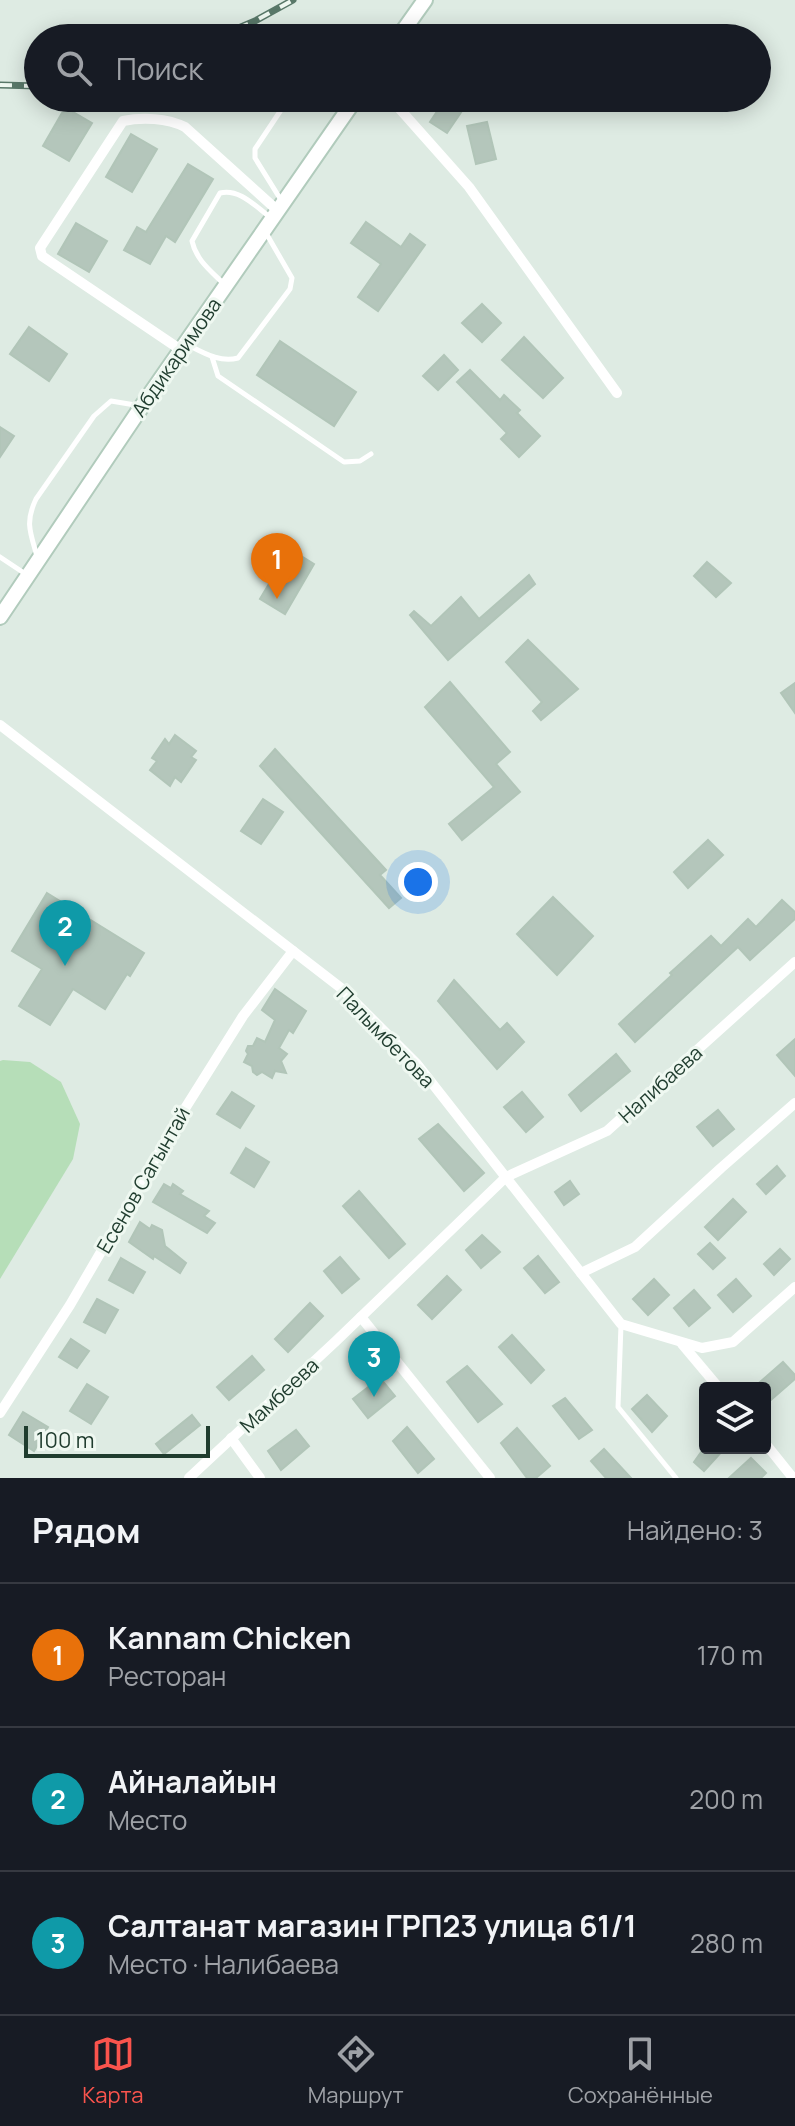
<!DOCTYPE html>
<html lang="ru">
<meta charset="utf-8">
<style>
body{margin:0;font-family:Manrope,sans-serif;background:#20242c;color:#f1f3f6}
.controls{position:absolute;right:24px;bottom:24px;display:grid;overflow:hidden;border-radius:8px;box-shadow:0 4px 20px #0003}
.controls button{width:72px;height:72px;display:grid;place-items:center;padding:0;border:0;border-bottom:2px solid #363941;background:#171b24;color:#f1f3f6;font:40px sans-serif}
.scale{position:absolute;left:24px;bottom:20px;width:186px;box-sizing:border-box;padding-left:8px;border:4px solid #1f3c2e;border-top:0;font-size:22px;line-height:28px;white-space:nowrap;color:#1f3c2e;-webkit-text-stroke:6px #eff8f1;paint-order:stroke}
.you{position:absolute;left:418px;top:882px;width:28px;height:28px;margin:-20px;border:6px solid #fff;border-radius:50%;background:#1a73e8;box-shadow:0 0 0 12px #1a73e833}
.badge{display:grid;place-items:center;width:52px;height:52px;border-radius:50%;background:#fa544d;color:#fff;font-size:26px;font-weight:700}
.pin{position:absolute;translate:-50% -66px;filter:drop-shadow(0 2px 4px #0008)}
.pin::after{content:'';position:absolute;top:42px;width:28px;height:24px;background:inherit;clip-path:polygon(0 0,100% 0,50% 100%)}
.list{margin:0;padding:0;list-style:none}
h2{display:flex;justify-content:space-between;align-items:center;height:104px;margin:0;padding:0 32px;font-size:34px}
h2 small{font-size:26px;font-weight:400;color:#9ea1a6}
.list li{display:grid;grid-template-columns:52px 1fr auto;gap:24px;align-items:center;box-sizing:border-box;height:144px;padding:0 32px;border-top:2px solid #363941}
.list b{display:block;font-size:30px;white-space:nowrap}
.list p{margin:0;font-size:26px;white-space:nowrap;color:#9ea1a6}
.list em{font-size:26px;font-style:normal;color:#9ea1a6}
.icon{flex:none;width:44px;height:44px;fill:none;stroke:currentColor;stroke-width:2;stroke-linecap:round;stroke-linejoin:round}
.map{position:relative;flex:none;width:795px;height:1478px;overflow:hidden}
.search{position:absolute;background:#171b24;box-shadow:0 4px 20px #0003;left:24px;right:24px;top:24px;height:88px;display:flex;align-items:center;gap:20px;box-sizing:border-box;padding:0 28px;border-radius:44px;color:#9ea1a6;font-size:30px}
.sheet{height:536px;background:#171b24}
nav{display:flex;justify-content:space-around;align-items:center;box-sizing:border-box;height:112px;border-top:2px solid #363941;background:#171b24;font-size:22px;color:#9ea1a6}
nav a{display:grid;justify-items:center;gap:4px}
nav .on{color:#fa544d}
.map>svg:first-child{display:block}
.green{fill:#b6deb8}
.building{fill:#b4c6bb;stroke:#b1c5b8;stroke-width:2}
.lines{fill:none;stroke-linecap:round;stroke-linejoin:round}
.secondary-casing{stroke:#b1cbbc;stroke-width:18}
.lane{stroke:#fff;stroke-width:5}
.street{stroke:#fff;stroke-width:10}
.secondary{stroke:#fff;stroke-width:14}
.rail-casing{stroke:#597869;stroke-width:7}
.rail{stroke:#eff8f1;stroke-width:4;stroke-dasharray:12;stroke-linecap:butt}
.labels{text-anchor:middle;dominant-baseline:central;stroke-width:6;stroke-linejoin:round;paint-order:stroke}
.street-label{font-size:20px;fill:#1f3c2e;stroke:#eff8f1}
</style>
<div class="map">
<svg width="795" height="1478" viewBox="0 0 795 1478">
<rect width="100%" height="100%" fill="#deebe3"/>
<polygon class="green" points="3,1060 30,1062 61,1082 80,1124 73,1159 0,1279 0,1061"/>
<g class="building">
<polygon points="446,98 456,98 466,105 447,133 430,122"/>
<polygon points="68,109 92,123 69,161 43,146 62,113"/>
<polygon points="487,122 496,159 476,164 467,126"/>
<polygon points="131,134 157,149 132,192 106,177"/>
<polygon points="188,164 213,179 175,242 166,236 150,264 124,250 137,227 146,232"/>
<polygon points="366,222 401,247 410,234 425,245 378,311 358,297 381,264 351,243"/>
<polygon points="76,223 107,241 89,272 58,254"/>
<polygon points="482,304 501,323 482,342 462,323"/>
<polygon points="29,327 67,354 49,381 10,354"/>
<polygon points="524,337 563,378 543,398 502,360"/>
<polygon points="280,341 356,392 334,426 257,375"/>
<polygon points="444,355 458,370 438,390 423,376"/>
<polygon points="470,370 500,400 504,395 520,410 517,413 540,436 519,457 501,439 507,433 457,382"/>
<polygon points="0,427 14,436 0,457"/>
<polygon points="290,549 314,564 285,614 260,599"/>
<polygon points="707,562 731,583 716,597 694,576"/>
<polygon points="529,575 535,584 448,660 410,615 414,611 431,626 461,597 479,619"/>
<polygon points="528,640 578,689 541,720 533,711 542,702 506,662"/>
<polygon points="450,682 510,752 496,764 520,792 462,840 449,824 494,787 425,707"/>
<polygon points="795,683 795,713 781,693"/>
<polygon points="175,735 196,751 191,757 196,760 181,782 175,777 170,786 150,770 157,761 152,758 165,739 169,744"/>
<polygon points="275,749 386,870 380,875 401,898 389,908 260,766"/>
<polygon points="263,799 283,812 261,844 241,831"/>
<polygon points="708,840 723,855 688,888 674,872"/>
<polygon points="47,893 144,953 130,976 127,974 105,1009 73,989 50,1025 19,1006 42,969 12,951"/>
<polygon points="553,897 593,936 557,975 517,934"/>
<polygon points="782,900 795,912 795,919 750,960 738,947 635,1042 619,1024 672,975 670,973 711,936 721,946 748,919 756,927"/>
<polygon points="454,980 500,1030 507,1023 524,1042 497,1069 438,1001"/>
<polygon points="275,989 306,1011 293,1033 289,1030 279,1048 287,1054 281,1061 286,1073 275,1071 272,1078 262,1072 257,1075 253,1072 252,1066 244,1062 248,1054 246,1051 248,1046 253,1046 257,1038 265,1042 275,1020 262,1010"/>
<polygon points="795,1039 795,1076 777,1055"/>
<polygon points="616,1054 630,1071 581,1111 569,1095"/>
<polygon points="232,1092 254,1106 240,1128 217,1114"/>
<polygon points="522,1092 543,1117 526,1132 504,1107"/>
<polygon points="718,1110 734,1129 713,1146 697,1127"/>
<polygon points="438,1124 484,1173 464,1191 419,1139"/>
<polygon points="246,1148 269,1162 254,1187 231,1173"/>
<polygon points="777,1166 785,1176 766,1194 757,1184"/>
<polygon points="570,1181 579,1194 564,1205 555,1192"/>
<polygon points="164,1184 171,1188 173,1184 183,1191 180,1194 209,1211 204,1216 215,1223 207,1233 153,1202"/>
<polygon points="359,1191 405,1244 389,1258 343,1206"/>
<polygon points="733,1199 746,1212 718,1240 705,1227"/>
<polygon points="140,1222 150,1229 152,1225 162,1230 165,1246 186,1263 180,1273 154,1256 153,1259 129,1242"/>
<polygon points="482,1235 500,1252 481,1268 466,1250"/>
<polygon points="710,1243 725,1258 713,1269 698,1254"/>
<polygon points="780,1249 790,1259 774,1275 764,1264"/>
<polygon points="538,1256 559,1282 545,1293 524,1268"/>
<polygon points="340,1257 359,1279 342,1293 324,1271"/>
<polygon points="121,1258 145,1272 133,1293 109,1280"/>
<polygon points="447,1276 461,1290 432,1319 418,1305"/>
<polygon points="654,1279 669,1295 648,1315 633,1299"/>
<polygon points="736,1279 751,1296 733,1312 718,1295"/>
<polygon points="694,1290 710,1308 689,1326 674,1308"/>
<polygon points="97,1299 118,1310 105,1333 84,1322"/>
<polygon points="310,1303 323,1316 288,1352 275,1339"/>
<polygon points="512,1335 544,1370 531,1383 499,1347"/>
<polygon points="71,1339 89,1351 77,1368 59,1357"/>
<polygon points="252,1356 264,1370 229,1400 217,1387"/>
<polygon points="783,1362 795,1375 795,1379 765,1405 765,1388 753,1388"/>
<polygon points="467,1366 502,1404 478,1422 447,1382"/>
<polygon points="380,1378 395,1396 368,1418 353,1399"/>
<polygon points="87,1384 108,1397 91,1424 70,1411"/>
<polygon points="647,1395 667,1416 652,1432 632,1409"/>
<polygon points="565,1398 592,1430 579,1439 553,1406"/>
<polygon points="23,1412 48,1427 34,1451 9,1435"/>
<polygon points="192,1415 200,1425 164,1454 156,1444"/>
<polygon points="407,1427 434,1459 418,1473 393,1441"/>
<polygon points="517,1428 550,1466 536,1478 527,1478 501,1443"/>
<polygon points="296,1430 309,1446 281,1470 268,1451"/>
<polygon points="704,1448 725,1448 704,1471 694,1462"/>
<polygon points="604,1449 631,1478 606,1478 591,1461"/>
<polygon points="751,1458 766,1473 761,1478 729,1478"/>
</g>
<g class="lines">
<defs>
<g id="secondary">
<polyline points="398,38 425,0"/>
<polyline points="0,617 142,406 356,98"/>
</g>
</defs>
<use href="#secondary" class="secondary-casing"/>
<g class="lane">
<polyline points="312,98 348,108"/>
<polyline points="281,200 255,158 255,149 289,98"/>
<path d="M225,285C211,271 196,260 192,241L220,193C239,188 255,206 270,217"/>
<path d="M188,345C204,353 220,363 238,358L290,289L292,278L266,233"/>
<polyline points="212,357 218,376 344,462 360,461 371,454"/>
<path d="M37,556C30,532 25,522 36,499L94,416L111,401L141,406"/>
<polyline points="0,557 27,575"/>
<polyline points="621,1325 618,1407 676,1478"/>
</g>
<g class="street">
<polyline points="390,98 469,187 617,393"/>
<path d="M181,350L42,256L40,248L123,121C142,117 167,118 185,127L277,210"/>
<polyline points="0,725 341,988 417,1064 621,1324 702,1348 733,1342 795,1287"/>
<polyline points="581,1273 635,1247 721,1168 795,1103"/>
<polyline points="361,1317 490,1478"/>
<polyline points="682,1344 719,1388"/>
<polyline points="0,1413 70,1305 179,1118 243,1016 293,951"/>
<polyline points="231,1438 260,1478"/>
<polyline points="765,1443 793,1478"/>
<polyline points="189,1478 336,1341 506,1177 607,1131 795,962"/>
</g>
<use href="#secondary" class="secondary"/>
<defs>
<g id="rail">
<polyline points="215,38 255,21 293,0"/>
<polyline points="0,85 38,86"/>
</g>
</defs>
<use href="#rail" class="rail-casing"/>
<use href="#rail" class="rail"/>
</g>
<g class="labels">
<g class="street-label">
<text transform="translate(176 357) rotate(-55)">Абдикаримова</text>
<text transform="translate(386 1037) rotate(46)">Палымбетова</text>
<text transform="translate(660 1084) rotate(-42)">Налибаева</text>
<text transform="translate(143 1180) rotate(-60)">Есенов Сагынтай</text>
<text transform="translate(279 1395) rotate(-43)">Мамбеева</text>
</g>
</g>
</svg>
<div class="controls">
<button><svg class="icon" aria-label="layers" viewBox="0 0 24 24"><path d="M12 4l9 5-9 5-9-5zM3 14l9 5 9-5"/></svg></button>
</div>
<div class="scale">100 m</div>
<div class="you"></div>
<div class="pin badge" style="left:277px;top:599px;background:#e8710a">1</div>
<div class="pin badge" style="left:65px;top:966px;background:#0f9aa8">2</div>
<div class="pin badge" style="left:374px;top:1397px;background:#0f9aa8">3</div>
<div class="search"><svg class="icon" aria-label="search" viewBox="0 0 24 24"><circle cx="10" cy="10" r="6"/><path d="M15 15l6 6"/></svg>Поиск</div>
</div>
<section class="sheet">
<h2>Рядом<small>Найдено: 3</small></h2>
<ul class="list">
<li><span class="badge" style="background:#e8710a">1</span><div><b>Kannam Chicken</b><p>Ресторан</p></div><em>170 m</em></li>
<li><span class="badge" style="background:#0f9aa8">2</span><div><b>Айналайын</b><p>Место</p></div><em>200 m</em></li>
<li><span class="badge" style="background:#0f9aa8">3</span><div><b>Салтанат магазин ГРП23 улица 61/1</b><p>Место · Налибаева</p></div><em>280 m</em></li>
</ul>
</section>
<nav>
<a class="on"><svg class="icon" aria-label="map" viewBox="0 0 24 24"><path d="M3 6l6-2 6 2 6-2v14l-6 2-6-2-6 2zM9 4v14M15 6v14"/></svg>Карта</a>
<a><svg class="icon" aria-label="directions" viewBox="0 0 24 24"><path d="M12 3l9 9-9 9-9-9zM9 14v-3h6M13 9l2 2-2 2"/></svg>Маршрут</a>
<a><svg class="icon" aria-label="saved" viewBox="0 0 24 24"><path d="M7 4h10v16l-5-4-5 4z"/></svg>Сохранённые</a>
</nav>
